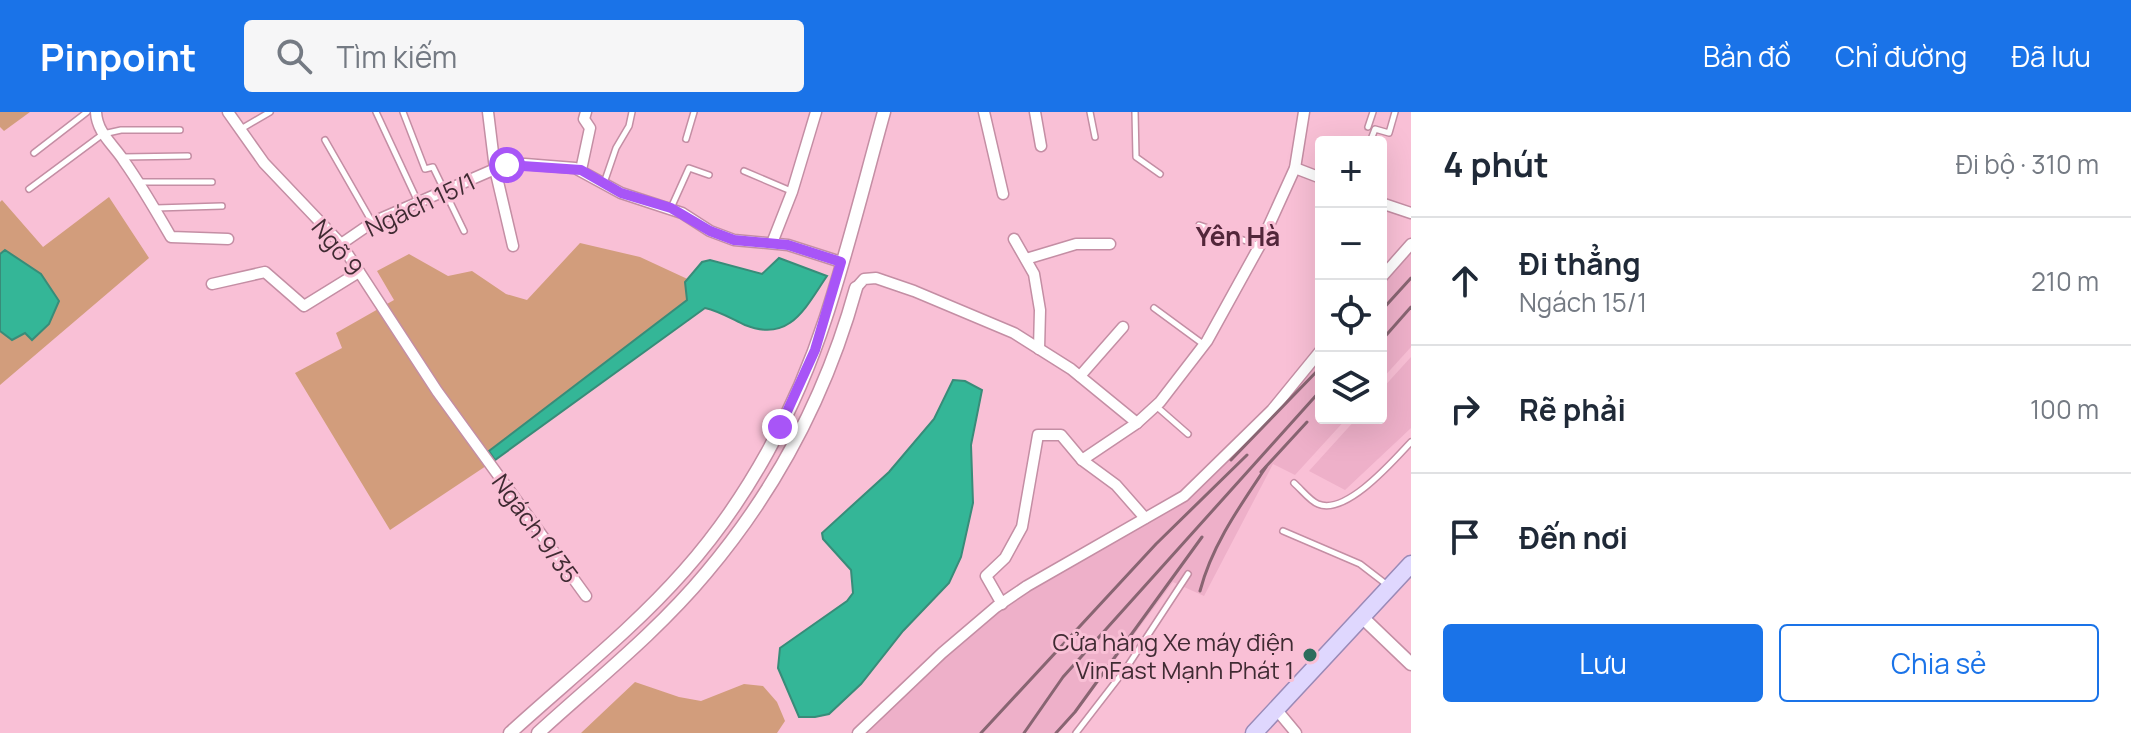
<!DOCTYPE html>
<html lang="vi">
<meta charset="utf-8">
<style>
body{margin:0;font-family:Manrope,sans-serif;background:#f6f6f7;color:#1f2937}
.controls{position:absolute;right:24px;top:24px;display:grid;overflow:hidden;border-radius:8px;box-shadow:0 8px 32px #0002}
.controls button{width:72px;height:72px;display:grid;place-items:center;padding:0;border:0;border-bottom:2px solid #e0e1e3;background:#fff;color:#1f2937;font:40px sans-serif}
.stop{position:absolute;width:24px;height:24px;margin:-18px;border:6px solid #a855f7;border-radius:50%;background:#fff}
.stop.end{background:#a855f7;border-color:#fff;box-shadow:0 2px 8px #0008}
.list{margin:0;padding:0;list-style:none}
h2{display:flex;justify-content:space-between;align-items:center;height:104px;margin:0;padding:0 32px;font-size:34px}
h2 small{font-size:26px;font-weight:400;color:#747a83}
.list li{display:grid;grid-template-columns:52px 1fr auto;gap:24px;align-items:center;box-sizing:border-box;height:128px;padding:0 32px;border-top:2px solid #e0e1e3}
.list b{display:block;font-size:30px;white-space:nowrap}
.list p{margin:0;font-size:26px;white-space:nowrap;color:#747a83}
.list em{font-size:26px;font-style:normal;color:#747a83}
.actions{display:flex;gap:16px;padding:24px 32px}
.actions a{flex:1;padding:18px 0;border:2px solid #1a73e8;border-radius:8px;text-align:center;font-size:28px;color:#1a73e8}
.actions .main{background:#1a73e8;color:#fff}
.icon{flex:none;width:44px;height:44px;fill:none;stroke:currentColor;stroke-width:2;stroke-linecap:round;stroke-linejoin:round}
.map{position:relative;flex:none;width:1411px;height:621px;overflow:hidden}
header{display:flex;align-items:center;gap:48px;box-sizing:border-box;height:112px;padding:0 40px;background:#1a73e8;color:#fff}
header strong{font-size:38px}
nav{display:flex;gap:44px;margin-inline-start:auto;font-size:28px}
.search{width:560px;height:72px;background:#f6f6f7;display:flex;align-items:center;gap:20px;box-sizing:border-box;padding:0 28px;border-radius:8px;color:#747a83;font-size:30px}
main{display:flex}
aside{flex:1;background:#fff}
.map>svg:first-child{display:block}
.built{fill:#eeb0c9}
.green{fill:#d29d7c}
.water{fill:#34b697;stroke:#388c79;stroke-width:2}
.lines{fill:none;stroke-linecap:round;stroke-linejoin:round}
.service-casing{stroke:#c48ea4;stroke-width:8}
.minor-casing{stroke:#c48ea4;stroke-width:13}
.tertiary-casing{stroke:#c48ea4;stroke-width:15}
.primary-casing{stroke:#9a8ab7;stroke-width:19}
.service{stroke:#fff;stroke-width:5}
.minor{stroke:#fff;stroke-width:10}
.tertiary{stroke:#fff;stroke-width:12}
.primary{stroke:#dfd7fe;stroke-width:16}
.rail{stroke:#886572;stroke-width:3}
.route{stroke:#a855f7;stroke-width:10}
.poi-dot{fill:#2c6d5c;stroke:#f9c0d6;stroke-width:3}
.labels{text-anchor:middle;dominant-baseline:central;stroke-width:6;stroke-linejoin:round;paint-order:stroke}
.street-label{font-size:24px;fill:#402b33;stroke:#f9c0d6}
.poi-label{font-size:24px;fill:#402b33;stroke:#f9c0d6;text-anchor:end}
.neighbourhood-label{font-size:26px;font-weight:bold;fill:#52263a;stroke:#f9c0d6}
</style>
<header>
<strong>Pinpoint</strong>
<div class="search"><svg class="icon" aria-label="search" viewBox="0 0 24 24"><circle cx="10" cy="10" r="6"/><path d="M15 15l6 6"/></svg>Tìm kiếm</div>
<nav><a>Bản đồ</a><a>Chỉ đường</a><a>Đã lưu</a></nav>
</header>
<main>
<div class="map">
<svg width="1411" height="621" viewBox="0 0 1411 621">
<rect width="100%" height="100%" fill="#f9c0d6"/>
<g class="built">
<polygon points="1411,138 1411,235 1381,268 1381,171"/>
<polygon points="1411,245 1411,316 1345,378 1309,359 1357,306 1381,306 1381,278"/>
<polygon points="1321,246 1321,306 1347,306 1295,363 1273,352 1204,484 1173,470 1085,589 1057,621 865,621 952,536 1000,495 1189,381 1264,312"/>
</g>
<g class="green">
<polygon points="0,0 30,0 4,19 0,15"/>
<polygon points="109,85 149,146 0,273 0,90 2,88 43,135"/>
<polygon points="580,131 640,145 722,183 495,348 390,418 295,261 342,236 336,221 394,188 377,159 409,142 448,164 472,159 506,182 527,188"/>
<polygon points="635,570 679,585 701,589 744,572 763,574 777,590 785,609 777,621 581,621"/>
</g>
<g class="water">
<polygon points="5,138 41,162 59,189 49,212 32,228 25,221 12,228 0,219 0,142"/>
<path d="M779,146L827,164C805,196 790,231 745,213C732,207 719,199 705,196L495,348L489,339L687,188L685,170L702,150L710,148L762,162Z"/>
<polygon points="953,268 965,269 982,278 971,333 973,391 961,445 949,471 903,519 861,572 829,602 815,605 799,605 778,556 780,536 847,489 853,481 851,458 823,427 822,421 889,360 934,307"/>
</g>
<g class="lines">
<defs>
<g id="service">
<polyline points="376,0 418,90"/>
<polyline points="403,0 425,57 433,55 464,119"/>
<polyline points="1090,0 1095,25"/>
<polyline points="1135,0 1136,45 1160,62"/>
<polyline points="1368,15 1373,0"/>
<polyline points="241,17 270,0"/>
<polyline points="686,27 694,0"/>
<polyline points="325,28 372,110"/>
<polyline points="1370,30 1375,17 1389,21 1395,0"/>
<polyline points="34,41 87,0"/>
<polyline points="123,45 188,44"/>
<polyline points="744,59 791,79"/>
<polyline points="139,70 212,70"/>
<polyline points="604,71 616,36 629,14 632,0"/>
<polyline points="29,77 103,22 121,18 180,18"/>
<polyline points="156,96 222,94"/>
<polyline points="671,96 689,56 709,63"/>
<polyline points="1199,113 1258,133"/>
<polyline points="1154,196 1203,232"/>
<polyline points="1156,294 1188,322"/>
<path d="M1294,371C1301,377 1310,389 1318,392C1346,404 1394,348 1411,330"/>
<polyline points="1283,419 1360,452 1386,472"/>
<polyline points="1076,621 1127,555 1188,462"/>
</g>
<g id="minor">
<path d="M96,0C97,21 113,32 124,49C141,73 156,99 171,125L228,127"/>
<polyline points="228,0 264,51 341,132 437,279 586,484"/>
<polyline points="488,0 495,57 513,134"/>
<polyline points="984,0 1003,82"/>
<polyline points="1035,0 1041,34"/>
<polyline points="1295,56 1321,66"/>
<polyline points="581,58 590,16 584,7 586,0"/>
<polyline points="1381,91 1411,101"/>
<polyline points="1014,127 1034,162 1040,198 1039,237"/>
<polyline points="772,131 792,80 816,0"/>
<polyline points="341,132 373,110 495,57 507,53 525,52 575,56 621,81 682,101 710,119 734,128 788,133 841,150"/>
<polyline points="1026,147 1076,132 1110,132"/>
<polyline points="1381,166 1411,132"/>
<polyline points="212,172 265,160 304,194 359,160"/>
<polyline points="856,176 864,167 876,166 914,179 1014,221 1071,257 1137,311"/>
<polyline points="1080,264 1123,215"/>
<polyline points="1082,348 1137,311 1160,290 1207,229 1260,133 1295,56 1304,0"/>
<polyline points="1002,492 986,464 1005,446 1022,415 1038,323 1061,323 1082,348 1116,373 1145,406"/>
<polyline points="1276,597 1296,621"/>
<polyline points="858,621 942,541 996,495 1027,474 1184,384 1272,298 1321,238"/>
</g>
<g id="tertiary">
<polyline points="1362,505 1411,552"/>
<path d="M510,621C568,568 632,518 684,459C748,387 796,297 826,205C848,138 865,68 884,0"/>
<path d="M538,621C595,569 657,520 706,461C776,378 827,281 856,176"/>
</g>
<polyline id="primary" points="1254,621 1411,452"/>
</defs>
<use href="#service" class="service-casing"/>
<use href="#minor" class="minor-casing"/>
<use href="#tertiary" class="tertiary-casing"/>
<use href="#primary" class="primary-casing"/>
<use href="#service" class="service"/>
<use href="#minor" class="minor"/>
<use href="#tertiary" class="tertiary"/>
<use href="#primary" class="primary"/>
<g class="rail">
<polyline points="1381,199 1411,166"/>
<polyline points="1381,229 1411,195"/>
<polyline points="1231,348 1321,255"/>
<polyline points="1261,360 1307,310"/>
<path d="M1200,479C1212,433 1240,394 1266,355"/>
<polyline points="981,621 1156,432 1247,343"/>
<polyline points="1024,621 1063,565 1321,278"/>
<polyline points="1056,621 1075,600 1202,425"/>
</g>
</g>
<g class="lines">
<polyline class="route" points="507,53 581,58 621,81 671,96 710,119 734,128 788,133 841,150 815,238 780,315"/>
</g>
<circle class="poi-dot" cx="1310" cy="543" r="8"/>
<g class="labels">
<g class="street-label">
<text transform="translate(420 92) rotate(-25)">Ngách 15/1</text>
<text transform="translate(338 135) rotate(51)">Ngõ 9</text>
<text transform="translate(536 416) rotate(54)">Ngách 9/35</text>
</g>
<g class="poi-label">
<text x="1294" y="529">Cửa hàng Xe máy điện<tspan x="1294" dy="28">VinFast Mạnh Phát 1</tspan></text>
</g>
<g class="neighbourhood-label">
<text x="1238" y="124">Yên Hà</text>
</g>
</g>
</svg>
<div class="controls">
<button>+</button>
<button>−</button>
<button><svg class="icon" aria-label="locate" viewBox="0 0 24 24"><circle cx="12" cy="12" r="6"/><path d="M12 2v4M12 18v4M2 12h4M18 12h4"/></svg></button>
<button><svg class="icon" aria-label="layers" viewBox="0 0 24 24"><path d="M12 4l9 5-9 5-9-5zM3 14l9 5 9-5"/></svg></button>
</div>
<div class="stop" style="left:507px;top:53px"></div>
<div class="stop end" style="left:780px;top:315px"></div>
</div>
<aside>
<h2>4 phút<small>Đi bộ · 310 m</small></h2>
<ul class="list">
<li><svg class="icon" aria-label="ahead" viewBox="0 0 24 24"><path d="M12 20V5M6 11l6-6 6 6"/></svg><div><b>Đi thẳng</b><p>Ngách 15/1</p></div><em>210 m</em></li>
<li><svg class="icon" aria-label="right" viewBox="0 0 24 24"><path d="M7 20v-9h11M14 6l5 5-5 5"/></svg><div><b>Rẽ phải</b></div><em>100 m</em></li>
<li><svg class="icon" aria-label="arrive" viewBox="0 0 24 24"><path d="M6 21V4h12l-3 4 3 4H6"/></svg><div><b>Đến nơi</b></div></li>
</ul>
<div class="actions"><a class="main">Lưu</a><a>Chia sẻ</a></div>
</aside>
</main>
